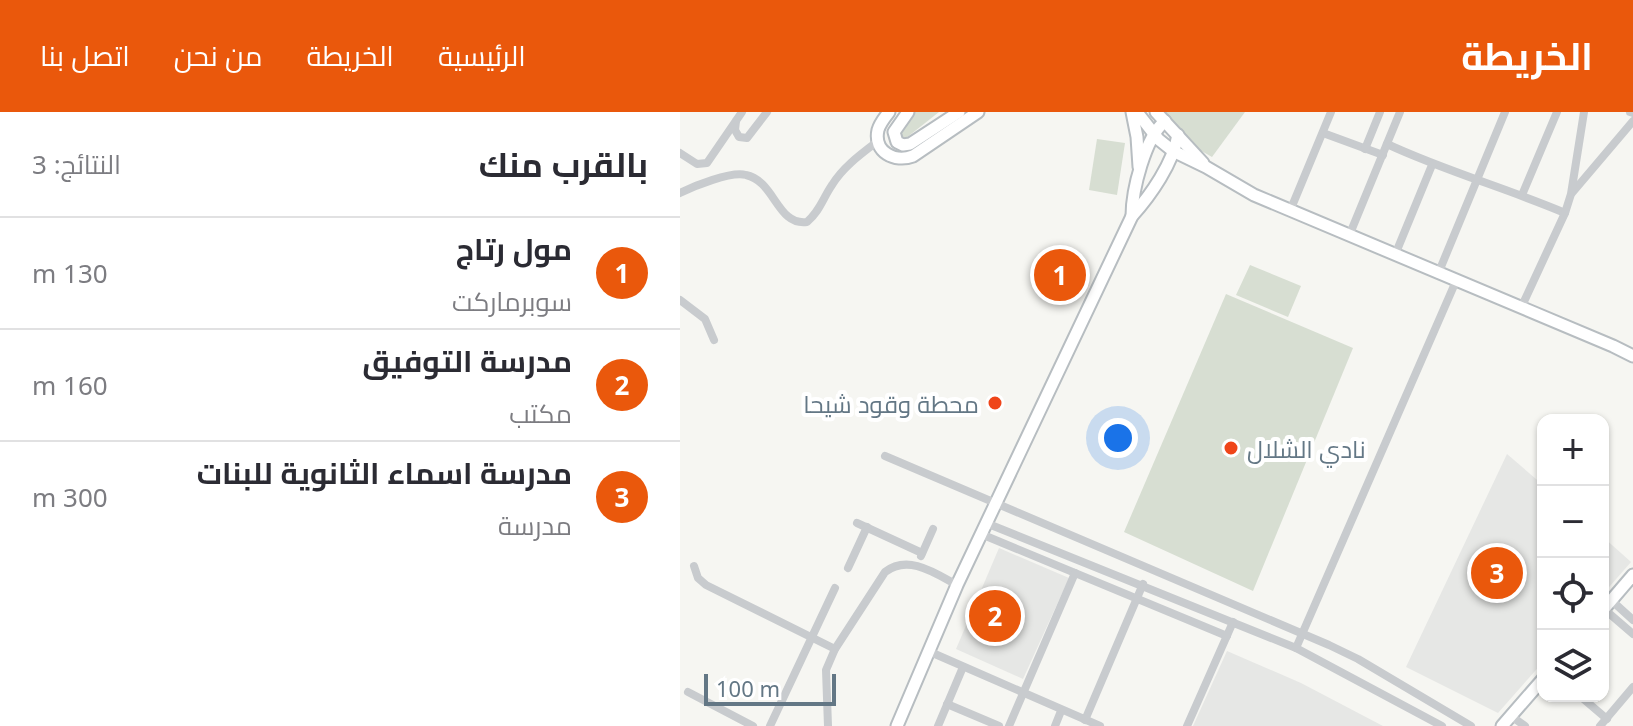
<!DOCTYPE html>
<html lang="ar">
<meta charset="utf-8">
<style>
body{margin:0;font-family:"Noto Sans",Cairo,sans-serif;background:#f7f7f7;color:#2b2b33;direction:rtl}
.controls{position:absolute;right:24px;bottom:24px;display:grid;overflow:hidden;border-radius:16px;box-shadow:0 2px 6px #0004}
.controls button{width:72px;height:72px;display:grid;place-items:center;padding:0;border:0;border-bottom:2px solid #e1e1e2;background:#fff;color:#2b2b33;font:40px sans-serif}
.scale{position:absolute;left:24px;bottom:20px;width:132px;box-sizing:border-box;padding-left:8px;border:4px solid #637785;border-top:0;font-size:22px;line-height:28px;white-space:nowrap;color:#637785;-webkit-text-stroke:6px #fff;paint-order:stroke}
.you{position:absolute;left:438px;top:326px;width:28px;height:28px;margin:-20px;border:6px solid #fff;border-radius:50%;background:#1a73e8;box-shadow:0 0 0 12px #1a73e833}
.badge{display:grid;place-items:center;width:52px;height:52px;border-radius:50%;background:#ea580c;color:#fff;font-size:26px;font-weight:700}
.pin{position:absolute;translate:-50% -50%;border:4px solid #fff;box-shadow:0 2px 8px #0006}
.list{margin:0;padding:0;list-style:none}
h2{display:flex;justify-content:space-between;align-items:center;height:104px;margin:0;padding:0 32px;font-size:34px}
h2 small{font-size:26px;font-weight:400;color:#7c7c81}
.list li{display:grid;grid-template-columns:52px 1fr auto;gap:24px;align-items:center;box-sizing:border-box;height:112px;padding:0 32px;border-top:2px solid #e1e1e2}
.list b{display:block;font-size:30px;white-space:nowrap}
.list p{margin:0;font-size:26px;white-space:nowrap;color:#7c7c81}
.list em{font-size:26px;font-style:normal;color:#7c7c81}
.icon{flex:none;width:44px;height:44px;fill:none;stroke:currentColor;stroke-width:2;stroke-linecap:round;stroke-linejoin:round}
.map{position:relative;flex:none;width:953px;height:614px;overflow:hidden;direction:ltr}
header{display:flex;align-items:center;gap:48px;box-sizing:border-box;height:112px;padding:0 40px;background:#ea580c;color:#fff}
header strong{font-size:38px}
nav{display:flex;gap:44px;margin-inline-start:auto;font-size:28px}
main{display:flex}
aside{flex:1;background:#fff}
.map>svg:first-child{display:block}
.built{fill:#e6e7e5}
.green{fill:#d7ded2}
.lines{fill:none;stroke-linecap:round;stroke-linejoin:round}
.secondary-casing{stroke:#b7bdc1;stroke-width:15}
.street{stroke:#c8cbce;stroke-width:8}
.secondary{stroke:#fff;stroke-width:11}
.poi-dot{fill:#ef4519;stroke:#fff;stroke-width:3}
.labels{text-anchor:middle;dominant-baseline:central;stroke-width:8;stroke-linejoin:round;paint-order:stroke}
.poi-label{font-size:24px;fill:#637785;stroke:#fff;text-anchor:end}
</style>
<header>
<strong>الخريطة</strong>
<nav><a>الرئيسية</a><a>الخريطة</a><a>من نحن</a><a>اتصل بنا</a></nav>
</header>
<main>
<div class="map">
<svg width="953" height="614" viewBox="0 0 953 614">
<rect width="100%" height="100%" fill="#f6f6f2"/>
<g class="built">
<polygon points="827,342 863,373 863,550 818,601 726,555"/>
<polygon points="923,425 951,450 923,482"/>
<polygon points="319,436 389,466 343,567 276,537"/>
<polygon points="547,539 621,571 703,614 513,614"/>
</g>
<g class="green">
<polygon points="232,0 259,0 221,30 218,19"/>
<polygon points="479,0 565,0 532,45 511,33"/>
<polygon points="417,27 445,31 437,83 409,78"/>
<polygon points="570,153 621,174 608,205 556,183"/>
<polygon points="546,182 673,236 573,479 444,420"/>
</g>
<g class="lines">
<defs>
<g id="secondary">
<path d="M209,0C205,5 200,11 198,18C193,40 215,51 233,44L298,0"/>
<polyline points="228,0 214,20 217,30 223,33 230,32 279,0"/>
<polyline points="452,0 457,25 459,55"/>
<polyline points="457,0 478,27 493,39 526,55 574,83 933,234 953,244"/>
<polyline points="476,0 523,51"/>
<path d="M452,104C452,78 465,26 485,9"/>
<polyline points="923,498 953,463"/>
<path d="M217,614L277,473L452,104C471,83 493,51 498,23"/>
<polyline points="822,614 863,567"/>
</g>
</defs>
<use href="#secondary" class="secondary-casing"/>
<g class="street">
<polyline points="950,0 953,1"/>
<polyline points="56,9 55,18 59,25 67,26 87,0"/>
<polyline points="643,21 703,43"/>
<path d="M707,32C765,59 826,76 885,101"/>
<polyline points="685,37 700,0"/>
<polyline points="0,41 17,52 27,51 62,0"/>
<path d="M0,81C14,74 51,59 66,63C95,69 97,114 127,110C140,99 143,86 152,73C163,55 181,42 198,29"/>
<polyline points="892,81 953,9"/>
<polyline points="842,83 877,0"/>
<polyline points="610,99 651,0"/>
<polyline points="669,124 720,0"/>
<polyline points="715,143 752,53"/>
<polyline points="758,162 825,0"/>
<polyline points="0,188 25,207 34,228"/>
<polyline points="841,196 885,101 891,82 904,0"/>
<polyline points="205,344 649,533 678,547 791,614"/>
<polyline points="177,411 242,441"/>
<polyline points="306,411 616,536 762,614"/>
<polyline points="301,422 547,524"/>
<polyline points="241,444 253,417"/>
<polyline points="14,454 18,466 26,473 155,537"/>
<polyline points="168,456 187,415"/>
<polyline points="931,488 953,508"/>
<polyline points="924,497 953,522"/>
<polyline points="616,536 776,169"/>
<polyline points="248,539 420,614"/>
<polyline points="8,580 73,614"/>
<polyline points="900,584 927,607"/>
<polyline points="267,592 319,614"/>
<polyline points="831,604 845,614"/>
<polyline points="405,608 463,472"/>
<polyline points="90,614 155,476"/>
<path d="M148,614L146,558L155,537L205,460C228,442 255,461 277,473"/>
<polyline points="258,614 283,555"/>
<polyline points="329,614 395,461"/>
<polyline points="375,614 381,599"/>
<polyline points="507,614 553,510"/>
<polyline points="920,614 953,575"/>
</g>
<use href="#secondary" class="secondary"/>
</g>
<g class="poi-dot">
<circle cx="315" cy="291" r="8"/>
<circle cx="551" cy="336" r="8"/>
</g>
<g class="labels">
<g class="poi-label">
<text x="299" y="291">محطة وقود شيحا</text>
<text x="567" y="336" text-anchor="start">نادي الشلال</text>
</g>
</g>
</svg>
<div class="controls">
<button>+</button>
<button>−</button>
<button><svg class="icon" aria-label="locate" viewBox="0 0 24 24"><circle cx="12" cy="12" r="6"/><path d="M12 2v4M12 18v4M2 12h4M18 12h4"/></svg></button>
<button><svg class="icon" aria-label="layers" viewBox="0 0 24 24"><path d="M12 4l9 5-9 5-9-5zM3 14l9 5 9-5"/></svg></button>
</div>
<div class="scale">100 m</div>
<div class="you"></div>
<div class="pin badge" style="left:380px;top:163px">1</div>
<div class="pin badge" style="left:315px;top:504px">2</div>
<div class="pin badge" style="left:817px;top:461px">3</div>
</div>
<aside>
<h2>بالقرب منك<small>النتائج: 3</small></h2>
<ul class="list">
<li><span class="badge">1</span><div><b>مول رتاج</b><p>سوبرماركت</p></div><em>130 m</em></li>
<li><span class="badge">2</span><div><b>مدرسة التوفيق</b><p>مكتب</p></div><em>160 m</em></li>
<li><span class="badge">3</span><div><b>مدرسة اسماء الثانوية للبنات</b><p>مدرسة</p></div><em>300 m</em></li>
</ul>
</aside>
</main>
